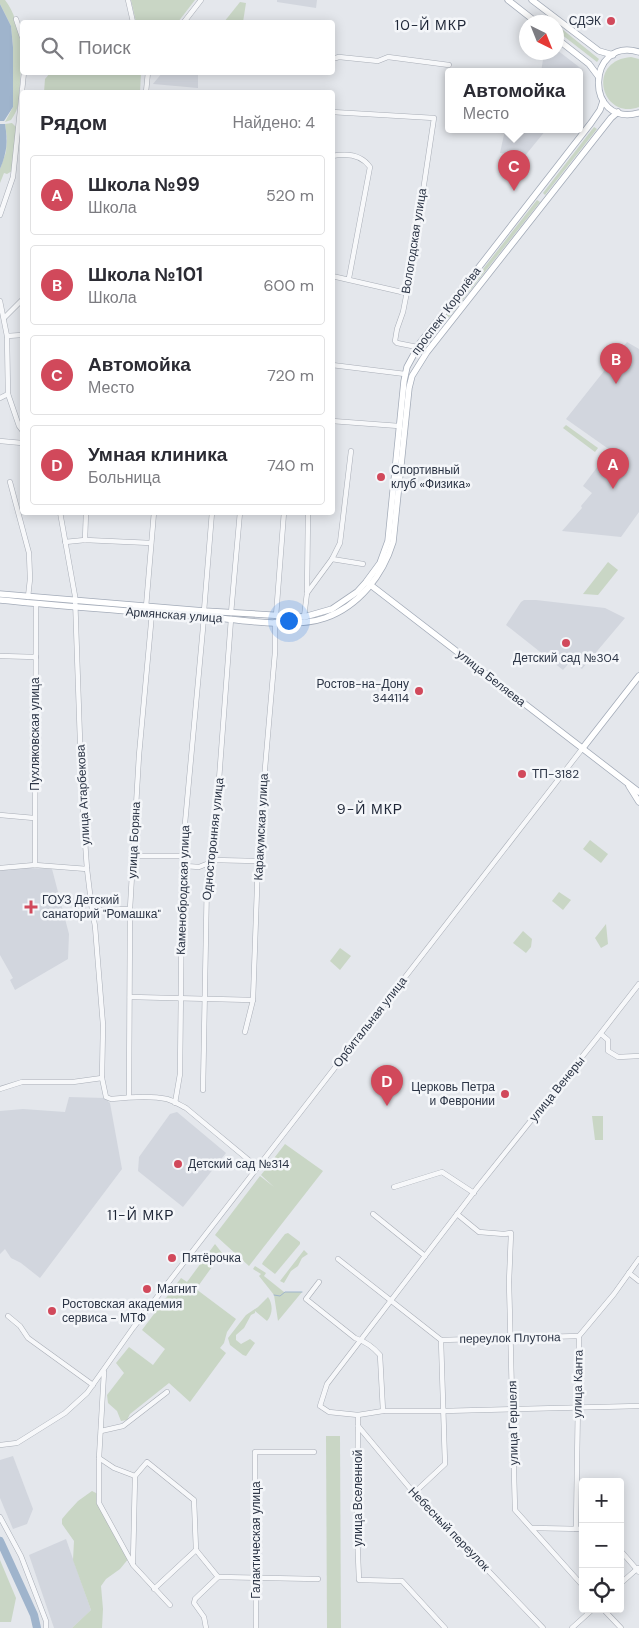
<!DOCTYPE html>
<html lang="ru">
<meta charset="utf-8">
<style>
body{margin:0;font-family:"DM Sans",sans-serif;background:#f2f2f3;color:#2b2b33}
.controls{position:absolute;right:15px;bottom:15px;display:grid;overflow:hidden;border-radius:5px;box-shadow:0 2px 12px #0003}
.controls button{width:45px;height:45px;display:grid;place-items:center;padding:0;border:0;border-bottom:1px solid #e1e1e2;background:#fff;color:#2b2b33;font:25px sans-serif}
.compass{position:absolute;left:519px;top:15px;width:45px;height:45px;border-radius:50%;background:#fff;box-shadow:0 2px 12px #0003;rotate:137deg}
.you{position:absolute;left:288px;top:620px;width:18px;height:18px;margin:-12px;border:4px solid #fff;border-radius:50%;background:#1a73e8;box-shadow:0 0 0 8px #1a73e833}
.badge{display:grid;place-items:center;width:32px;height:32px;border-radius:50%;background:#d1495b;color:#fff;font-size:16px;font-weight:700}
.pin{position:absolute;translate:-50% -41px;filter:drop-shadow(0 1px 2px #0008)}
.pin::after{content:'';position:absolute;top:26px;width:18px;height:15px;background:inherit;clip-path:polygon(0 0,100% 0,50% 100%)}
.popup{position:absolute;left:445px;top:68px;width:138px;height:65px;box-sizing:border-box;display:grid;place-content:center;border-radius:5px;background:#fff;filter:drop-shadow(0 1px 4px #0005);font-size:16px;white-space:nowrap;color:#7c7c81}
.popup b{font-size:19px;color:#2b2b33}
.popup::after{content:'';position:absolute;left:50%;top:100%;margin-left:-10px;border:10px solid transparent;border-top-color:#fff}
.list{margin:0;padding:0;list-style:none}
h2{display:flex;justify-content:space-between;align-items:center;height:65px;margin:0;padding:0 20px;font-size:21px}
h2 small{font-size:16px;font-weight:400;color:#7c7c81}
.list li{display:grid;grid-template-columns:32px 1fr auto;gap:15px;align-items:center;box-sizing:border-box;height:80px;margin:0 10px 10px;padding:0 10px;border:1px solid #e1e1e2;border-radius:5px}
.list b{display:block;font-size:19px;white-space:nowrap}
.list p{margin:0;font-size:16px;white-space:nowrap;color:#7c7c81}
.list em{font-size:16px;font-style:normal;color:#7c7c81}
.icon{flex:none;width:28px;height:28px;fill:none;stroke:currentColor;stroke-width:2;stroke-linecap:round;stroke-linejoin:round}
.map{position:relative;flex:none;width:639px;height:1628px;overflow:hidden}
.search{position:absolute;background:#fff;box-shadow:0 2px 12px #0003;left:20px;top:20px;width:315px;height:55px;display:flex;align-items:center;gap:12px;box-sizing:border-box;padding:0 18px;border-radius:5px;color:#7c7c81;font-size:19px}
.panel{position:absolute;background:#fff;box-shadow:0 2px 12px #0003;left:20px;top:90px;width:315px;height:425px;border-radius:5px}
.map>svg:first-child{display:block}
.built{fill:#d2d6de}
.green{fill:#c9d6c5}
.water{fill:#9fb4cc}
.lines{fill:none;stroke-linecap:round;stroke-linejoin:round}
.stream{stroke:#9fb4cc;stroke-width:1}
.river{stroke:#9fb4cc;stroke-width:8}
.minor-casing{stroke:#a9aeb7;stroke-width:5.5}
.major-casing{stroke:#a3abb8;stroke-width:7}
.minor{stroke:#f7f8fa;stroke-width:4.5}
.major{stroke:#fff;stroke-width:5.5}
.poi-dot{fill:#d1495b;stroke:#f4f6f9;stroke-width:2}
.labels{text-anchor:middle;dominant-baseline:central;stroke-width:5;stroke-linejoin:round;paint-order:stroke}
.poi-label{font-size:12px;fill:#2b3445;stroke:#f4f6f9;text-anchor:start}
.street-label{font-size:12px;fill:#2b3445;stroke:#f4f6f9}
.neighbourhood-label{font-size:14px;letter-spacing:1px;fill:#1d2536;stroke:#f4f6f9}
</style>
<div class="map">
<svg width="639" height="1628" viewBox="0 0 639 1628">
<rect width="100%" height="100%" fill="#e4e7ec"/>
<g class="built">
<polygon points="277,0 317,0 316,8 277,2"/>
<polygon points="557,50 583,70 583,83 579,89 579,72 541,72 544,53 556,52"/>
<polygon points="162,73 198,73 198,88 153,84"/>
<polygon points="505,130 532,133 532,130 546,130 524,157 500,153"/>
<polygon points="627,342 639,349 639,512 621,537 562,531 582,508 581,506 592,493 583,486 610,450 566,419"/>
<polygon points="524,600 536,600 605,608 625,618 582,669 571,661 563,670 506,625 521,602"/>
<polygon points="7,867 52,869 69,934 68,959 15,990 10,980 13,978 0,955 0,869"/>
<polygon points="69,1097 105,1098 110,1103 122,1169 40,1278 21,1263 11,1258 5,1249 0,1254 0,1111 23,1109 65,1112"/>
<polygon points="177,1112 226,1153 183,1207 138,1171 139,1157 170,1114"/>
<polygon points="13,1456 33,1509 27,1524 13,1529 0,1498 0,1460"/>
<polygon points="66,1539 91,1610 72,1628 54,1628 29,1555"/>
</g>
<g class="green">
<path d="M0,0H5C23,24 22,55 20,83C19,98 20,108 11,120L5,122L13,107V47L11,26L0,4Z"/>
<polygon points="131,0 195,0 178,22 136,22"/>
<polygon points="240,2 246,3 243,22 224,22"/>
<polygon points="557,25 599,59 597,62 557,31"/>
<path d="M631,57L639,59V107C602,121 585,61 631,57Z"/>
<polygon points="50,73 141,73 140,92 44,92 45,79"/>
<polygon points="12,123 16,127 12,171 7,174 4,173 0,183 0,169 6,152 7,138 5,124"/>
<polygon points="594,127 597,129 545,195 543,193"/>
<polygon points="537,200 540,202 424,349 422,347"/>
<polygon points="566,425 598,448 595,452 563,428"/>
<polygon points="608,562 618,570 598,595 583,594"/>
<polygon points="590,840 608,854 601,863 583,849"/>
<polygon points="559,892 571,900 563,910 552,901"/>
<polygon points="606,924 608,944 601,948 595,938"/>
<polygon points="523,931 532,939 531,947 526,953 513,943"/>
<polygon points="340,948 351,956 340,970 330,961"/>
<polygon points="592,1116 603,1116 603,1140 595,1140"/>
<polygon points="285,1144 323,1171 249,1266 215,1235 260,1176 274,1187 261,1175"/>
<polygon points="288,1233 300,1242 300,1244 275,1274 262,1264 263,1262 285,1234"/>
<polygon points="215,1244 222,1253 196,1289 236,1319 227,1332 224,1343 220,1348 226,1353 190,1402 169,1383 130,1414 127,1420 121,1421 117,1411 108,1403 107,1395 124,1373 116,1363 129,1347 153,1365 165,1349 142,1330 181,1278 187,1282"/>
<polygon points="304,1250 308,1254 302,1258 298,1266 291,1271 284,1283 280,1281"/>
<polygon points="255,1266 266,1273 264,1276 284,1292 302,1292 278,1321 274,1295 259,1276 261,1274 253,1269"/>
<path d="M268,1297C273,1304 273,1314 267,1321L255,1311V1313L251,1315L244,1328L236,1335V1340L241,1344L250,1339L255,1343L246,1356L243,1355L230,1345L228,1338L246,1315L258,1307L257,1308Z"/>
<polygon points="326,1436 340,1436 341,1628 327,1628"/>
<polygon points="92,1491 98,1494 99,1503 129,1558 120,1569 106,1579 101,1586 103,1609 102,1628 72,1628 91,1610 73,1560 74,1541 62,1524 62,1519 67,1513 78,1501"/>
<polygon points="0,1560 16,1598 11,1622 0,1622"/>
</g>
<g class="water">
<polygon points="0,4 11,26 13,47 13,107 4,121 0,121"/>
<path d="M0,124H5C8,142 7,152 0,169Z"/>
</g>
<g class="lines">
<polyline class="stream" points="274,1295 280,1296 285,1292 302,1292"/>
<polyline class="river" points="0,1541 34,1615 37,1628"/>
<defs>
<g id="minor">
<polyline points="128,0 133,22"/>
<polyline points="16,19 22,37"/>
<polyline points="184,22 201,0"/>
<polyline points="332,59 339,57 378,61 388,57 449,65"/>
<polyline points="146,92 148,72"/>
<polyline points="332,112 434,118 411,271 403,312 397,329 395,341 397,343 417,347"/>
<path d="M332,156C347,153 361,154 370,167L349,278"/>
<polyline points="0,215 13,177 24,72"/>
<polyline points="332,276 406,293"/>
<polyline points="0,301 7,336 8,394 19,426 22,430"/>
<polyline points="4,318 22,300"/>
<polyline points="7,336 22,335"/>
<polyline points="332,365 405,374"/>
<polyline points="0,398 8,394"/>
<polyline points="332,421 399,426"/>
<polyline points="0,441 22,443"/>
<polyline points="10,482 29,553 30,579 28,597"/>
<path d="M60,512L75,596L82,799L87,869L92,910L95,926L103,1025L102,1078L106,1097L111,1099C129,1097 150,1095 167,1099C174,1101 180,1105 186,1108L257,1167"/>
<polyline points="85,540 86,512"/>
<polyline points="65,542 85,540 151,543"/>
<polyline points="332,559 363,564"/>
<polyline points="307,593 332,559 340,543 351,451"/>
<polyline points="146,607 154,512"/>
<polyline points="204,611 212,512"/>
<polyline points="231,613 240,512"/>
<polyline points="276,616 284,512"/>
<polyline points="304,617 307,593 308,512"/>
<polyline points="0,656 36,657"/>
<polyline points="0,815 34,818"/>
<polyline points="133,856 182,856"/>
<polyline points="213,860 258,861"/>
<polyline points="35,865 36,604"/>
<polyline points="185,866 199,867 209,863"/>
<polyline points="0,868 35,865 87,869"/>
<polyline points="92,910 130,909"/>
<polyline points="639,984 597,1038 477,1188 327,1384 320,1406 329,1412 358,1415 383,1411 443,1411 639,1406"/>
<polyline points="130,997 253,1000"/>
<polyline points="245,1032 253,1000 258,861 262,838 261,815 275,652 275,622"/>
<polyline points="601,1034 608,1040 608,1051 618,1057 639,1056"/>
<polyline points="0,1089 22,1082 73,1082 102,1078"/>
<polyline points="203,1090 207,879 209,863 213,860 231,619"/>
<polyline points="129,1097 130,909 139,755 152,613"/>
<polyline points="175,1103 180,1074 182,893 185,866 182,856 204,617"/>
<polyline points="394,1187 442,1172 474,1193"/>
<polyline points="373,1214 425,1256"/>
<polyline points="457,1214 479,1232 504,1234 511,1233 509,1282 515,1510 583,1586"/>
<polyline points="338,1259 441,1340 445,1464 414,1493"/>
<polyline points="629,1273 639,1281"/>
<path d="M319,1282L306,1299L355,1338C364,1341 374,1348 380,1355L383,1411"/>
<polyline points="8,1316 20,1326 28,1338 93,1385"/>
<polyline points="441,1340 579,1336"/>
<polyline points="104,1372 99,1458 99,1503 133,1565 170,1605"/>
<polyline points="358,1415 357,1532 359,1580 402,1581 445,1628"/>
<polyline points="358,1426 414,1493 543,1628"/>
<polyline points="101,1431 123,1426 167,1392"/>
<polyline points="0,1445 17,1443 65,1413 87,1393 133,1328 582,749"/>
<polyline points="99,1458 114,1468 135,1476"/>
<polyline points="0,1517 21,1556 46,1621 46,1628"/>
<polyline points="532,1528 583,1529"/>
<polyline points="576,1529 579,1336 614,1294 639,1259"/>
<polyline points="196,1550 218,1577"/>
<polyline points="620,1550 639,1572"/>
<polyline points="133,1563 135,1476 147,1462 194,1500 196,1550"/>
<polyline points="620,1584 638,1568"/>
<polyline points="154,1589 196,1550"/>
<polyline points="603,1609 621,1628"/>
<polyline points="206,1628 204,1617 194,1603 195,1599 218,1577 318,1579"/>
<polyline points="256,1628 255,1452 314,1452"/>
<polyline points="572,1628 593,1609"/>
</g>
<g id="major">
<polyline points="508,0 536,22"/>
<polyline points="532,0 599,51 613,55"/>
<polyline points="556,38 589,64 598,76"/>
<path d="M639,52C586,36 584,128 639,113"/>
<polyline points="368,583 639,792"/>
<polyline points="0,594 204,611 304,617 332,609 357,592 366,582 380,563 388,541 404,381 407,367 420,343 591,123 600,110 603,101"/>
<path d="M0,600C69,607 139,612 208,617C241,620 294,629 325,618C359,606 383,575 393,542L409,388L412,376L427,352L611,118L618,112"/>
<polyline points="582,749 639,676"/>
<polyline points="629,786 639,802"/>
</g>
</defs>
<use href="#minor" class="minor-casing"/>
<use href="#major" class="major-casing"/>
<use href="#minor" class="minor"/>
<use href="#major" class="major"/>
</g>
<g class="poi-dot">
<circle cx="611" cy="21" r="5"/>
<circle cx="381" cy="477" r="5"/>
<circle cx="566" cy="643" r="5"/>
<circle cx="419" cy="691" r="5"/>
<circle cx="522" cy="774" r="5"/>
<path d="M28.5 899.5h5v5h5v5h-5v5h-5v-5h-5v-5h5z"/>
<circle cx="505" cy="1094" r="5"/>
<circle cx="178" cy="1164" r="5"/>
<circle cx="172" cy="1258" r="5"/>
<circle cx="147" cy="1289" r="5"/>
<circle cx="52" cy="1311" r="5"/>
</g>
<g class="labels">
<g class="poi-label">
<text x="601" y="21" text-anchor="end">СДЭК</text>
<text x="391" y="470">Спортивный<tspan x="391" dy="14">клуб «Физика»</tspan></text>
<text x="566" y="658" text-anchor="middle">Детский сад №304</text>
<text x="409" y="684" text-anchor="end">Ростов-на-Дону<tspan x="409" dy="14">344114</tspan></text>
<text x="532" y="774">ТП-3182</text>
<text x="42" y="900">ГОУЗ Детский<tspan x="42" dy="14">санаторий "Ромашка"</tspan></text>
<text x="495" y="1087" text-anchor="end">Церковь Петра<tspan x="495" dy="14">и Февронии</tspan></text>
<text x="188" y="1164">Детский сад №314</text>
<text x="182" y="1258">Пятёрочка</text>
<text x="157" y="1289">Магнит</text>
<text x="62" y="1304">Ростовская академия<tspan x="62" dy="14">сервиса - МТФ</tspan></text>
</g>
<g class="street-label">
<text transform="translate(414 241) rotate(-81)">Вологодская улица</text>
<text transform="translate(446 311) rotate(-53)">проспект Королёва</text>
<text transform="translate(174 615) rotate(4)">Армянская улица</text>
<text transform="translate(491 678) rotate(38)">улица Беляева</text>
<text transform="translate(35 734) rotate(-90)">Пухляковская улица</text>
<text transform="translate(83 795) rotate(-93)">улица Атарбекова</text>
<text transform="translate(261 827) rotate(-87)">Каракумская улица</text>
<text transform="translate(213 839) rotate(-84)">Односторонняя улица</text>
<text transform="translate(134 840) rotate(-87)">улица Боряна</text>
<text transform="translate(183 890) rotate(-88)">Каменобродская улица</text>
<text transform="translate(370 1022) rotate(-52)">Орбитальная улица</text>
<text transform="translate(557 1089) rotate(-51)">улица Венеры</text>
<text transform="translate(510 1338) rotate(-1)">переулок Плутона</text>
<text transform="translate(578 1384) rotate(-89)">улица Канта</text>
<text transform="translate(513 1423) rotate(-91)">улица Гершеля</text>
<text transform="translate(358 1498) rotate(-90)">улица Вселенной</text>
<text transform="translate(449 1529) rotate(46)">Небесный переулок</text>
<text transform="translate(256 1540) rotate(-90)">Галактическая улица</text>
</g>
<g class="neighbourhood-label">
<text x="431" y="25">10-Й МКР</text>
<text x="370" y="809">9-Й МКР</text>
<text x="141" y="1215">11-Й МКР</text>
</g>
</g>
</svg>
<div class="controls">
<button>+</button>
<button>−</button>
<button><svg class="icon" aria-label="locate" viewBox="0 0 24 24"><circle cx="12" cy="12" r="6"/><path d="M12 2v4M12 18v4M2 12h4M18 12h4"/></svg></button>
</div>
<svg class="compass" viewBox="-18 -18 36 36"><path d="M0-13l5 13h-10z" fill="#e53935"/><path d="M0 13l5-13h-10z" fill="#7c7c81"/></svg>
<div class="you"></div>
<div class="pin badge" style="left:613px;top:489px">A</div>
<div class="pin badge" style="left:616px;top:384px">B</div>
<div class="pin badge" style="left:514px;top:191px">C</div>
<div class="popup"><b>Автомойка</b>Место</div>
<div class="pin badge" style="left:387px;top:1106px">D</div>
<div class="search"><svg class="icon" aria-label="search" viewBox="0 0 24 24"><circle cx="10" cy="10" r="6"/><path d="M15 15l6 6"/></svg>Поиск</div>
<section class="panel">
<h2>Рядом<small>Найдено: 4</small></h2>
<ul class="list">
<li><span class="badge">A</span><div><b>Школа №99</b><p>Школа</p></div><em>520 m</em></li>
<li><span class="badge">B</span><div><b>Школа №101</b><p>Школа</p></div><em>600 m</em></li>
<li><span class="badge">C</span><div><b>Автомойка</b><p>Место</p></div><em>720 m</em></li>
<li><span class="badge">D</span><div><b>Умная клиника</b><p>Больница</p></div><em>740 m</em></li>
</ul>
</section>
</div>
